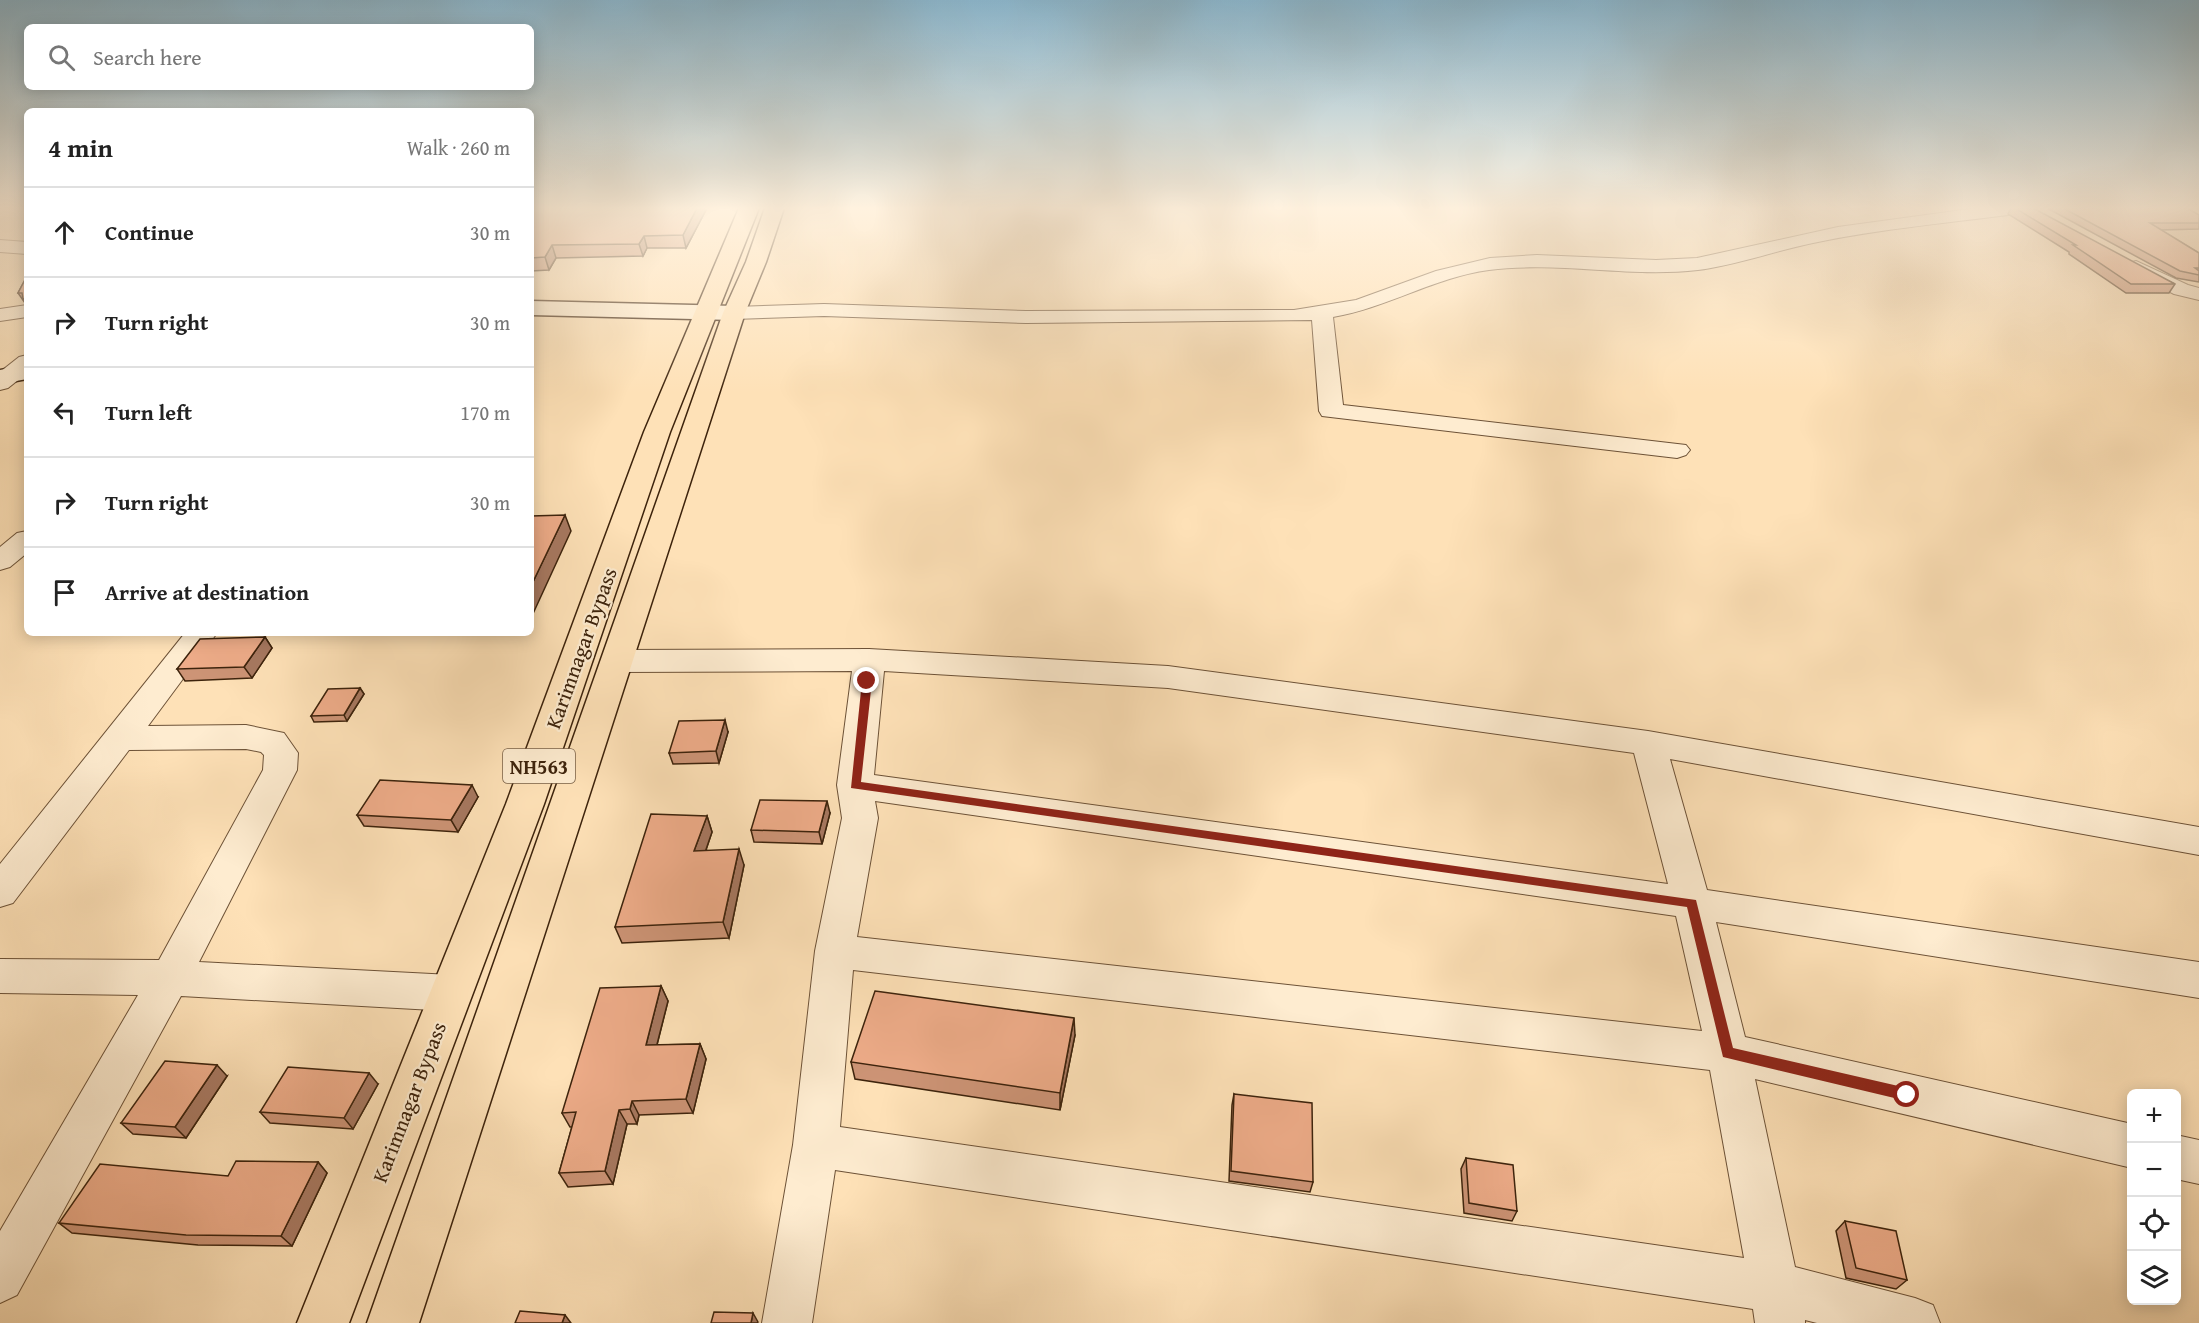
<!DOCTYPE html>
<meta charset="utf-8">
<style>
body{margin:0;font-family:"Gentium Book Plus",serif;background:#f2f2f2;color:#222}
.controls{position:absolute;right:18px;bottom:18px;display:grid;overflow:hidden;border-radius:9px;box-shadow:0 3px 15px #0003}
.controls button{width:54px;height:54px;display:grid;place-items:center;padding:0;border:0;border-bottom:2px solid #e0e0e0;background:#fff;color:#222;font:30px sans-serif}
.stop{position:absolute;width:18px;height:18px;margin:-14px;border:4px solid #8f2418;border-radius:50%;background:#fff}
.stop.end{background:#8f2418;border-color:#fff;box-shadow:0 2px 6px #0008}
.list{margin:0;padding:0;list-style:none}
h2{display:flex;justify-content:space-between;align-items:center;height:78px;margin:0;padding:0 24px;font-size:26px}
h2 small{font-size:20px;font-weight:400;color:#767676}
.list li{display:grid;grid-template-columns:39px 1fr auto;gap:18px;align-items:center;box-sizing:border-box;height:90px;padding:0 24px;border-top:2px solid #e0e0e0}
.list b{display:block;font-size:22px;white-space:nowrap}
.list em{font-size:20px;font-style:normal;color:#767676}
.icon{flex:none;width:33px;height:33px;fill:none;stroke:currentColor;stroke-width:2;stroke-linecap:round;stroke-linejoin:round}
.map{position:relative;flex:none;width:2199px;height:1323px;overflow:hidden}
.search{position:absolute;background:#fff;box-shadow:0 3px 15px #0003;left:24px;top:24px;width:510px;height:66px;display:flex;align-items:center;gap:15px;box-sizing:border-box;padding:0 21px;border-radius:9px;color:#767676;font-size:22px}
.panel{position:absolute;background:#fff;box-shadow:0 3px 15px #0003;left:24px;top:108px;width:510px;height:528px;border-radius:9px}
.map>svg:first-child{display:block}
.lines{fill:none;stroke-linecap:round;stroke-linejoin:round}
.street-casing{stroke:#6d5237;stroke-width:2}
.secondary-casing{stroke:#3d230c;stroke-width:3}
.highway-casing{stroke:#3d230c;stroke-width:3}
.street{fill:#feecd0;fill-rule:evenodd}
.secondary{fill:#feecd0;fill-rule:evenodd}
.highway{fill:#fee1b7;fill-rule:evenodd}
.wall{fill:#cd9476;stroke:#3d230c;stroke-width:1.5}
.shaded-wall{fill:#a77860;stroke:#3d230c;stroke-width:1.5}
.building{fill:#eeac89;stroke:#3d230c;stroke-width:1.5}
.route{fill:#8f2418}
.labels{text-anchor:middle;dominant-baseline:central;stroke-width:4.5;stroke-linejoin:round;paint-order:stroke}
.shield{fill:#feecd0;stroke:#775f47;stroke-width:1.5}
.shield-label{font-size:20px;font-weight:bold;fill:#3d230c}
.street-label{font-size:21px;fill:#3d230c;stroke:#feecd0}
</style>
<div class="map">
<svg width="2199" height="1323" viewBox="0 0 2199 1323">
<rect width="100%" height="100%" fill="#fee1b7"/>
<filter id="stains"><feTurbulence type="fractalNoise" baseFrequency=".00333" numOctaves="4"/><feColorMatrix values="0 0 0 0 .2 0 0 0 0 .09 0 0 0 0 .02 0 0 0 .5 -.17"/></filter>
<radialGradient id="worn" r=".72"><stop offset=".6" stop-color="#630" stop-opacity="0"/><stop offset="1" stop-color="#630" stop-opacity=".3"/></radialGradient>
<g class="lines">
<defs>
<g id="street">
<path d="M1977,208H2024L2015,214C1948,223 1879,229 1813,243C1774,251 1737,265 1698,270C1628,278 1559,261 1489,270C1435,277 1387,308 1333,317L1343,405L1686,445L1690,450L1686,455L1677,458L1322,416L1319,411L1312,320L1026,323L824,316L734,319L726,318L723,313L726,308L734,307L824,304L1026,311L1294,310L1356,300L1436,271L1490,258L1537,255L1656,260L1697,258L1838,227Z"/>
<polygon points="0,240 27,242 27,254 0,252"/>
<polygon points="2136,261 2188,285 2199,288 2199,300 2174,294 2129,271 2126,267 2129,263"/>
<polygon points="27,305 27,317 0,321 0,309"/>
<polygon points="27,355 27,373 8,388 0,390 0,372 19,357"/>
<polygon points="27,531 27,553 10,567 0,570 0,547 17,533"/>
<polygon points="185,633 217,633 148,726 246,725 284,733 298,753 297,770 199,962 451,975 466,980 472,993 466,1006 451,1011 181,996 17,1295 0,1303 0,1231 138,995 0,993 0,959 159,960 263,770 264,755 261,752 246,749 129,750 13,903 0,907 0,864"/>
<path d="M869,649L1168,666L1648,731L2199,827V855L1670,759L1707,890L2199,962V998L1716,922L1745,1037L2132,1124V1168L1755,1079L1795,1267L1915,1298L1933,1305L1940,1323H1817L1805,1320V1323H1755L1753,1309L835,1170L812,1323H762L793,1145L815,951L842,818L837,785L852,671L618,672L607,668L602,661L607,654L618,650ZM884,671L1168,688L1634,753L1668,884L874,775ZM875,801L1676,916L1702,1031L857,937L878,818ZM853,970L1710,1070L1744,1258L840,1127Z"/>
<polygon points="2176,1135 2199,1140 2199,1184 2176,1179"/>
</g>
<g id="secondary">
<polygon points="531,301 734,306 742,308 745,313 742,318 734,320 531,315"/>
<polygon points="27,365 27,379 0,384 0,370"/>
</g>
<g id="highway">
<polygon points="739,208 759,208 670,432 544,804 349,1323 297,1323 506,804 644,432"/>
<polygon points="765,208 784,208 766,262 745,313 419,1323 367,1323 723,313 746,262"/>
</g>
</defs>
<use href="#street" class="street-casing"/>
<use href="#secondary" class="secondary-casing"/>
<use href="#highway" class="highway-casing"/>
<use href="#street" class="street"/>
<use href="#secondary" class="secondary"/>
<use href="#highway" class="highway"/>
</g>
<g class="wall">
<polygon points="531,208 707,208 686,248 647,248 643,256 556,258 549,270 531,271"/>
<polygon points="2011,208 2015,208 2175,284 2169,293 2126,293 2069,254 2069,252 2008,214"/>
<polygon points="2047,208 2187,208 2199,215 2199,229 2160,230 2199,253 2199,282 2176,278"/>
<polygon points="27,276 26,303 25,303 18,293"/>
<polygon points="265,637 272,648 252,678 185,681 177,669"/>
<polygon points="360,688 364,694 347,721 314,722 311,716"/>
<polygon points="728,732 719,763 673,764 669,753"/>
<polygon points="478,797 458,832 364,826 357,815"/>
<polygon points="830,813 822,844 754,842 751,830"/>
<polygon points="707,816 712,832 706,850 744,865 729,938 622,943 615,927"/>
<polygon points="661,986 668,1001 657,1045 700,1044 706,1059 693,1113 639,1115 637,1124 627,1124 613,1184 568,1187 559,1173 572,1127 570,1127 562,1113"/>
<polygon points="1075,1035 1060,1110 855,1079 851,1062"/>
<polygon points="227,1076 186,1138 133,1134 121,1123"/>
<polygon points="378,1084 353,1129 270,1123 260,1112"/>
<polygon points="1234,1094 1313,1182 1310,1192 1229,1181 1232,1105"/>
<polygon points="1466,1158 1517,1211 1512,1221 1464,1213 1461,1169"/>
<polygon points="318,1162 327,1173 292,1246 198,1245 72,1233 59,1223 228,1176"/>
<polygon points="1845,1221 1907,1280 1896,1289 1846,1278 1836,1231"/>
</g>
<g class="shaded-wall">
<polygon points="697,208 707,208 686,248 683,235"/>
<polygon points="644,236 647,248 643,256 639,244"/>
<polygon points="552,245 556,258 549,270 545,257"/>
<polygon points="27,298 27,305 23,299"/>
<polygon points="565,515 571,531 531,618 531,586"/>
<polygon points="265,637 272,648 252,678 244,667"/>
<polygon points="360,688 364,694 347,721 344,715"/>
<polygon points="725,720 728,732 719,763 716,751"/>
<polygon points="472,785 478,797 458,832 451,820"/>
<polygon points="827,801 830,813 822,844 819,832"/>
<polygon points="707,816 712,832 700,867 694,851"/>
<polygon points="739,849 744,865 729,938 723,922"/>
<polygon points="661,986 668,1001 653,1060 646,1045"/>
<polygon points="1074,1018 1075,1035 1060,1110 1060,1093"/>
<polygon points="700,1044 706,1059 693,1113 686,1099"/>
<polygon points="217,1065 227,1076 186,1138 175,1127"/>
<polygon points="369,1073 378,1084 353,1129 344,1118"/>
<polygon points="632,1101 639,1115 637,1124 630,1109"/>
<polygon points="619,1110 627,1124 613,1184 605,1171"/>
<polygon points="318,1162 327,1173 292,1246 281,1236"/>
<polygon points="753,1313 758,1322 757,1323 751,1323"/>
<polygon points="565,1315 571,1323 562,1323"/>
</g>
<g class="building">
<polygon points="531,208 697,208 683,235 644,236 639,244 552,245 545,257 531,258"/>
<polygon points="2015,208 2033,208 2175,284 2131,284 2073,245 2076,245"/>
<polygon points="2063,208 2187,208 2199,215 2199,223 2150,223 2199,253 2199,268 2195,268 2199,271 2199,275 2180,271"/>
<polygon points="27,276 27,298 23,299 22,293 18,293"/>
<polygon points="565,515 531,586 531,516"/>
<polygon points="265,637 244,667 177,669 200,639"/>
<polygon points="360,688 344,715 311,716 328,689"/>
<polygon points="725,720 716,751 669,753 679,721"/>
<polygon points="380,780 472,785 451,820 357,815"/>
<polygon points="760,800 827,801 819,832 751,830"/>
<polygon points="651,814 707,816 694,851 739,849 723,922 615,927"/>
<polygon points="661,986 646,1045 700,1044 686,1099 632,1101 630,1109 619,1110 605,1171 559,1173 576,1112 562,1113 600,988"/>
<polygon points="875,991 1074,1018 1060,1093 851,1062"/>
<polygon points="165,1061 217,1065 175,1127 121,1123"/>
<polygon points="288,1067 369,1073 344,1118 260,1112"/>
<polygon points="1234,1094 1312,1103 1313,1182 1231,1171"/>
<polygon points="1466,1158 1513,1165 1517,1211 1469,1203"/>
<polygon points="236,1161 318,1162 281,1236 186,1235 59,1223 100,1164 228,1176"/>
<polygon points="1845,1221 1896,1231 1907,1280 1856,1268"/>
<polygon points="520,1311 565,1315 562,1323 515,1323"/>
<polygon points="714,1312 753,1313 751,1323 711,1323"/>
</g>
<linearGradient id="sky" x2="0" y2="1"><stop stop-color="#8bb8d0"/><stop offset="0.53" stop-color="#fff2df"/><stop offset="1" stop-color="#fff2df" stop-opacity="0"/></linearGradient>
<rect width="2199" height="393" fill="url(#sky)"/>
<polygon class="route" points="867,677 872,681 861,782 1696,900 1733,1048 1907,1088 1914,1095 1907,1101 1723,1057 1687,907 851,788 862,681"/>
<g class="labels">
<rect class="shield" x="503" y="749" width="72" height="34" rx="4.5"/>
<g class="shield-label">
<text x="539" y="766">NH563</text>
</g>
<g class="street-label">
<text transform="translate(581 648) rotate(-70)">Karimnagar Bypass</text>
<text transform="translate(409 1102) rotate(-69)">Karimnagar Bypass</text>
</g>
</g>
<rect width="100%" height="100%" filter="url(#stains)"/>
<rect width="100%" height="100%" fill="url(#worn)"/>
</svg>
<div class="controls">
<button>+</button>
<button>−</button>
<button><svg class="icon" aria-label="locate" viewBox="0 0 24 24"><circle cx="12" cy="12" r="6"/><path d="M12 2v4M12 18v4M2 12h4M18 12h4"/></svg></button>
<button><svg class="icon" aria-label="layers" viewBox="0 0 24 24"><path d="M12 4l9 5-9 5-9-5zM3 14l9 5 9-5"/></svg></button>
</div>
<div class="stop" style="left:1907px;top:1095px"></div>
<div class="stop end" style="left:867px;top:681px"></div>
<div class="search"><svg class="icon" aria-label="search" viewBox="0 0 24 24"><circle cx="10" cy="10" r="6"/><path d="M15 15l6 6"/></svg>Search here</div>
<section class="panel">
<h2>4 min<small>Walk · 260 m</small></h2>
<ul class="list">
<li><svg class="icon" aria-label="ahead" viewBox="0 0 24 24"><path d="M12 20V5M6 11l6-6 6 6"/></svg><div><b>Continue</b></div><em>30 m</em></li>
<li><svg class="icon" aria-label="right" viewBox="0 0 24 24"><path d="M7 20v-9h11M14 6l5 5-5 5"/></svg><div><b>Turn right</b></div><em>30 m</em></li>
<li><svg class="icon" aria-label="left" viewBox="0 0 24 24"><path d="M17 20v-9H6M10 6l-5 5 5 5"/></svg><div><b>Turn left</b></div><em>170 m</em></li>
<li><svg class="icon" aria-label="right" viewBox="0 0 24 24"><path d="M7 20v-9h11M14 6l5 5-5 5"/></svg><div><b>Turn right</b></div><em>30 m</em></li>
<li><svg class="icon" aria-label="arrive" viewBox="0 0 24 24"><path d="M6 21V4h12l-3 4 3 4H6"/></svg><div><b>Arrive at destination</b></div></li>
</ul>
</section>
</div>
